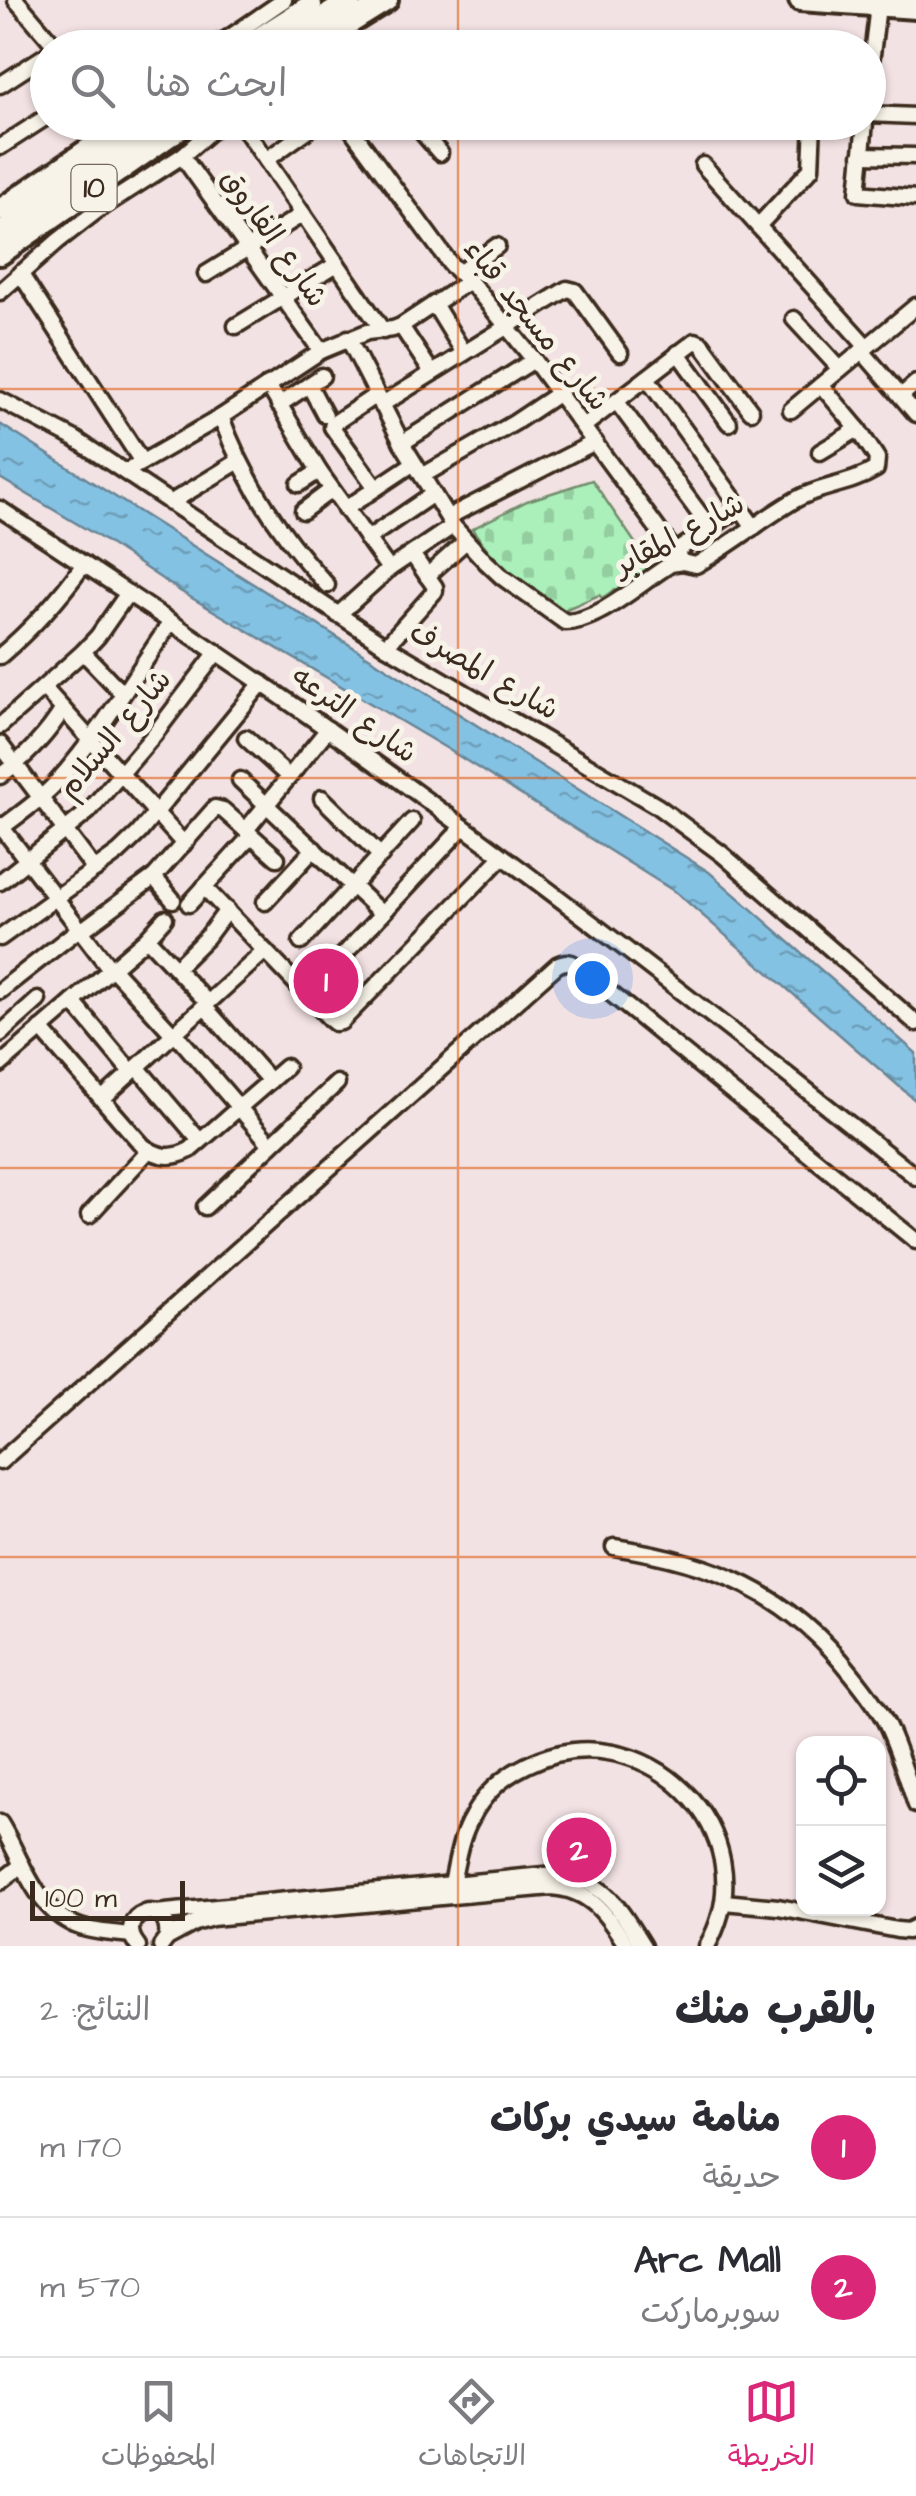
<!DOCTYPE html>
<html lang="ar">
<meta charset="utf-8">
<style>
body{margin:0;font-family:"Architects Daughter","Playpen Sans Arabic",sans-serif;background:#f2f2f3;color:#2b2b33;direction:rtl}
.controls{position:absolute;right:30px;bottom:30px;display:grid;overflow:hidden;border-radius:20px;box-shadow:0 2px 8px #0004}
.controls button{width:90px;height:90px;display:grid;place-items:center;padding:0;border:0;border-bottom:2px solid #e1e1e2;background:#fff;color:#2b2b33;font:50px sans-serif}
.scale{position:absolute;left:30px;bottom:25px;width:155px;box-sizing:border-box;padding-left:10px;border:5px solid #3b2a1e;border-top:0;font-size:28px;line-height:35px;white-space:nowrap;color:#3b2a1e;-webkit-text-stroke:8px #f7f3e8;paint-order:stroke}
.you{position:absolute;left:592px;top:978px;width:35px;height:35px;margin:-25px;border:8px solid #fff;border-radius:50%;background:#1a73e8;box-shadow:0 0 0 15px #1a73e833}
.badge{display:grid;place-items:center;width:65px;height:65px;border-radius:50%;background:#db2777;color:#fff;font-size:32px;font-weight:700}
.pin{position:absolute;translate:-50% -50%;border:5px solid #fff;box-shadow:0 2px 10px #0006}
.list{margin:0;padding:0;list-style:none}
h2{display:flex;justify-content:space-between;align-items:center;height:130px;margin:0;padding:0 40px;font-size:42px}
h2 small{font-size:32px;font-weight:400;color:#7c7c81}
.list li{display:grid;grid-template-columns:65px 1fr auto;gap:30px;align-items:center;box-sizing:border-box;height:140px;padding:0 40px;border-top:2px solid #e1e1e2}
.list b{display:block;font-size:38px;white-space:nowrap}
.list p{margin:0;font-size:32px;white-space:nowrap;color:#7c7c81}
.list em{font-size:32px;font-style:normal;color:#7c7c81}
.icon{flex:none;width:55px;height:55px;fill:none;stroke:currentColor;stroke-width:2;stroke-linecap:round;stroke-linejoin:round}
.map{position:relative;flex:none;width:916px;height:1946px;overflow:hidden;direction:ltr}
.search{position:absolute;background:#fff;box-shadow:0 2px 8px #0004;left:30px;right:30px;top:30px;height:110px;display:flex;align-items:center;gap:25px;box-sizing:border-box;padding:0 35px;border-radius:55px;color:#7c7c81;font-size:38px}
.sheet{height:410px;background:#fff}
nav{display:flex;justify-content:space-around;align-items:center;box-sizing:border-box;height:140px;border-top:2px solid #e1e1e2;background:#fff;font-size:28px;color:#7c7c81}
nav a{display:grid;justify-items:center;gap:5px}
nav .on{color:#db2777}
.map>svg:first-child{display:block}
.cemetery{fill:url(#cemetery-stones);stroke:#738d6c;stroke-width:2.5}
.water{fill:url(#water-ripples);stroke:#678595;stroke-width:2.5}
.lines{fill:none;stroke-linecap:round;stroke-linejoin:round}
.minor-casing{stroke:#3b2a1e;stroke-width:21}
.highway-casing{stroke:#3b2a1e;stroke-width:28}
.minor{stroke:#f7f3e8;stroke-width:14}
.highway{stroke:#f7f3e8;stroke-width:20}
.grid{fill:none;stroke:#df570d;stroke-width:2.5;stroke-opacity:0.55}
.labels{text-anchor:middle;dominant-baseline:central;stroke-width:10;stroke-linejoin:round;paint-order:stroke}
.shield{fill:#f7f3e8;stroke:#73665b;stroke-width:2.5}
.shield-label{font-size:28px;font-weight:bold;fill:#3b2a1e}
.street-label{font-size:30px;fill:#3b2a1e;stroke:#f7f3e8}
</style>
<div class="map">
<svg width="916" height="1946" viewBox="0 0 916 1946">
<defs>
<pattern id="cemetery-stones" width="16" height="16" patternUnits="userSpaceOnUse" patternTransform="scale(2.5)"><rect width="16" height="16" fill="#abf0bb"/><path d="M2 7V4a2 2 0 0 1 4 0v3zM10 15v-3a2 2 0 0 1 4 0v3z" fill="#94cea0"/></pattern>
<pattern id="water-ripples" width="26" height="14" patternUnits="userSpaceOnUse" patternTransform="scale(2.5)"><rect width="26" height="14" fill="#84c2e4"/><path d="M2 4q2-2 4 0t4 0M15 11q2-2 4 0t4 0" fill="none" stroke="#6d9eb8"/></pattern>
</defs>
<rect width="100%" height="100%" fill="#f3e2e3"/>
<filter id="ink" filterUnits="userSpaceOnUse"><feTurbulence type="fractalNoise" baseFrequency=".01" numOctaves="2"/><feDisplacementMap in="SourceGraphic" scale="20" xChannelSelector="R" yChannelSelector="G"/><feConvolveMatrix kernelMatrix="1 2 1 2 8 2 1 2 1" color-interpolation-filters="sRGB"/></filter>
<g filter="url(#ink)">
<polygon class="cemetery" points="592,480 655,572 619,595 614,590 602,598 599,595 562,611 507,575 472,529 527,501"/>
<polygon class="water" points="0,424 709,872 916,1053 916,1101 677,893 446,748 180,591 96,535 0,478"/>
<g class="lines">
<defs>
<g id="minor">
<polyline points="16,0 57,48"/>
<polyline points="335,33 348,48"/>
<polyline points="207,48 227,39 284,0"/>
<polyline points="0,85 48,54"/>
<polyline points="868,87 878,6"/>
<polyline points="868,114 916,116"/>
<polyline points="240,122 383,331"/>
<polyline points="346,122 451,265 473,285 534,360 682,562"/>
<polyline points="413,122 440,153"/>
<polyline points="865,122 858,193 916,198"/>
<polyline points="0,147 48,116"/>
<polyline points="861,155 916,156"/>
<polyline points="182,156 321,351"/>
<polyline points="266,160 319,122"/>
<polyline points="703,165 867,347"/>
<polyline points="758,226 811,169 813,122"/>
<polyline points="20,273 142,462"/>
<polyline points="459,273 497,246"/>
<polyline points="206,274 303,214"/>
<polyline points="0,292 58,241 98,210 182,156 221,122"/>
<polyline points="434,304 464,353"/>
<polyline points="794,319 840,369"/>
<polyline points="236,326 337,264"/>
<polyline points="401,326 432,373"/>
<path d="M348,338L402,443L453,526L485,561L502,577L565,622C599,622 642,581 671,564L682,562L696,565C730,545 761,520 795,500C821,485 848,486 876,469L877,458L858,429L821,385"/>
<polyline points="862,351 916,414"/>
<polyline points="678,353 729,423"/>
<polyline points="647,378 754,527"/>
<polyline points="268,385 319,471 389,569"/>
<polyline points="309,385 325,415"/>
<polyline points="376,395 333,424 332,427 376,488"/>
<polyline points="901,396 916,383"/>
<polyline points="0,400 75,439 386,646 657,806 722,854 916,1023"/>
<polyline points="617,402 710,528"/>
<polyline points="279,405 322,376"/>
<polyline points="381,405 567,289 575,291 620,353"/>
<polyline points="791,410 916,306"/>
<path d="M221,417C245,482 280,535 327,585"/>
<polyline points="584,426 695,341 702,344 751,411"/>
<polyline points="402,443 534,360"/>
<polyline points="820,452 858,429"/>
<polyline points="125,472 221,417 321,351 367,332 393,329 401,326 469,281"/>
<polyline points="422,476 514,423 559,393"/>
<polyline points="299,484 319,471"/>
<polyline points="170,503 239,461"/>
<path d="M0,509C109,581 219,652 326,728C528,870 723,1023 916,1177"/>
<polyline points="345,509 414,463"/>
<polyline points="303,511 331,490"/>
<polyline points="448,517 595,442"/>
<polyline points="367,539 433,494"/>
<polyline points="675,552 740,508"/>
<polyline points="427,576 466,541"/>
<polyline points="338,615 389,569 453,526"/>
<polyline points="386,646 435,591 435,587 412,554"/>
<polyline points="83,652 122,693"/>
<path d="M0,656C33,628 59,599 84,564"/>
<polyline points="44,688 184,844"/>
<polyline points="0,726 83,652 98,636 128,593"/>
<polyline points="246,738 289,777"/>
<polyline points="0,744 95,870"/>
<path d="M0,776C26,757 46,737 63,709"/>
<polyline points="240,780 382,914"/>
<polyline points="322,798 381,856"/>
<polyline points="0,825 111,970"/>
<path d="M0,829C18,815 38,802 54,785C99,736 134,676 171,622"/>
<polyline points="246,830 328,729"/>
<polyline points="154,877 173,900"/>
<polyline points="0,882 89,811 154,735 217,652"/>
<polyline points="204,887 330,1019 335,1023 341,1022 502,857"/>
<polyline points="265,902 314,849"/>
<polyline points="189,904 251,836"/>
<polyline points="81,931 154,877 215,808 223,810 277,858"/>
<polyline points="0,938 118,853 139,833 262,683"/>
<polyline points="147,938 208,1003"/>
<polyline points="301,942 412,821"/>
<polyline points="112,968 173,1034"/>
<polyline points="176,968 207,937 227,910"/>
<polyline points="0,991 79,929"/>
<polyline points="307,994 463,827"/>
<polyline points="73,1002 131,1072"/>
<polyline points="204,1006 270,1081"/>
<path d="M41,1029L143,1146C159,1158 173,1159 190,1150L286,1067"/>
<polyline points="175,1033 271,1145"/>
<polyline points="0,1034 38,1000"/>
<polyline points="0,1065 147,938 165,918"/>
<polyline points="137,1067 200,1141"/>
<polyline points="102,1099 265,951"/>
<polyline points="205,1207 337,1083"/>
<polyline points="89,1215 149,1150"/>
<path d="M0,1462L557,965C565,961 570,961 577,966L916,1241"/>
<path d="M614,1547C713,1562 789,1593 852,1674C865,1690 878,1707 887,1725C899,1750 907,1778 916,1805"/>
<path d="M0,1823C21,1857 34,1908 75,1925C92,1932 112,1933 131,1935"/>
<polyline points="0,1882 22,1865"/>
<path d="M452,1883C457,1861 460,1837 472,1817C484,1794 504,1776 527,1765C641,1707 772,1832 707,1946"/>
<polyline points="724,1902 778,1907 897,1930 908,1931 916,1927"/>
<path d="M155,1913L554,1874C604,1878 619,1908 643,1946"/>
<path d="M167,1938L195,1923L212,1918L552,1887C591,1890 607,1915 627,1946"/>
<path d="M138,1946C111,1913 172,1894 167,1938L161,1946"/>
</g>
<g id="highway">
<polyline points="800,0 916,8"/>
<polyline points="243,48 311,5"/>
<polyline points="277,48 351,0"/>
<polyline points="310,48 387,0"/>
<polyline points="0,210 128,122"/>
<polyline points="0,233 160,122"/>
<polyline points="0,254 189,122"/>
</g>
</defs>
<use href="#minor" class="minor-casing"/>
<use href="#highway" class="highway-casing"/>
<use href="#minor" class="minor"/>
<use href="#highway" class="highway"/>
</g>
</g>
<path class="grid" d="M458,0V48M458,122V1946M0,389H916M0,778H916M0,1168H916M0,1557H916"/>
<g class="labels">
<rect class="shield" x="71.5" y="165" width="45" height="46" rx="8"/>
<g class="shield-label">
<text x="94" y="188">10</text>
</g>
<g class="street-label">
<text transform="translate(274 238) rotate(55)">شارع الفاروق</text>
<text transform="translate(536 325) rotate(51)">شارع مسجد قباء</text>
<text transform="translate(679 535) rotate(-28)">شارع المقابر</text>
<text transform="translate(484 671) rotate(30)">شارع المصرف</text>
<text transform="translate(354 715) rotate(35)">شارع الترعه</text>
<text transform="translate(115 734) rotate(-50)">شارع السلام</text>
</g>
</g>
</svg>
<div class="controls">
<button><svg class="icon" aria-label="locate" viewBox="0 0 24 24"><circle cx="12" cy="12" r="6"/><path d="M12 2v4M12 18v4M2 12h4M18 12h4"/></svg></button>
<button><svg class="icon" aria-label="layers" viewBox="0 0 24 24"><path d="M12 4l9 5-9 5-9-5zM3 14l9 5 9-5"/></svg></button>
</div>
<div class="scale">100 m</div>
<div class="you"></div>
<div class="pin badge" style="left:326px;top:981px">1</div>
<div class="pin badge" style="left:579px;top:1850px">2</div>
<div class="search"><svg class="icon" aria-label="search" viewBox="0 0 24 24"><circle cx="10" cy="10" r="6"/><path d="M15 15l6 6"/></svg>ابحث هنا</div>
</div>
<section class="sheet">
<h2>بالقرب منك<small>النتائج: 2</small></h2>
<ul class="list">
<li><span class="badge">1</span><div><b>منامة سيدي بركات</b><p>حديقة</p></div><em>170 m</em></li>
<li><span class="badge">2</span><div><b>Arc Mall</b><p>سوبرماركت</p></div><em>570 m</em></li>
</ul>
</section>
<nav>
<a class="on"><svg class="icon" aria-label="map" viewBox="0 0 24 24"><path d="M3 6l6-2 6 2 6-2v14l-6 2-6-2-6 2zM9 4v14M15 6v14"/></svg>الخريطة</a>
<a><svg class="icon" aria-label="directions" viewBox="0 0 24 24"><path d="M12 3l9 9-9 9-9-9zM9 14v-3h6M13 9l2 2-2 2"/></svg>الاتجاهات</a>
<a><svg class="icon" aria-label="saved" viewBox="0 0 24 24"><path d="M7 4h10v16l-5-4-5 4z"/></svg>المحفوظات</a>
</nav>
